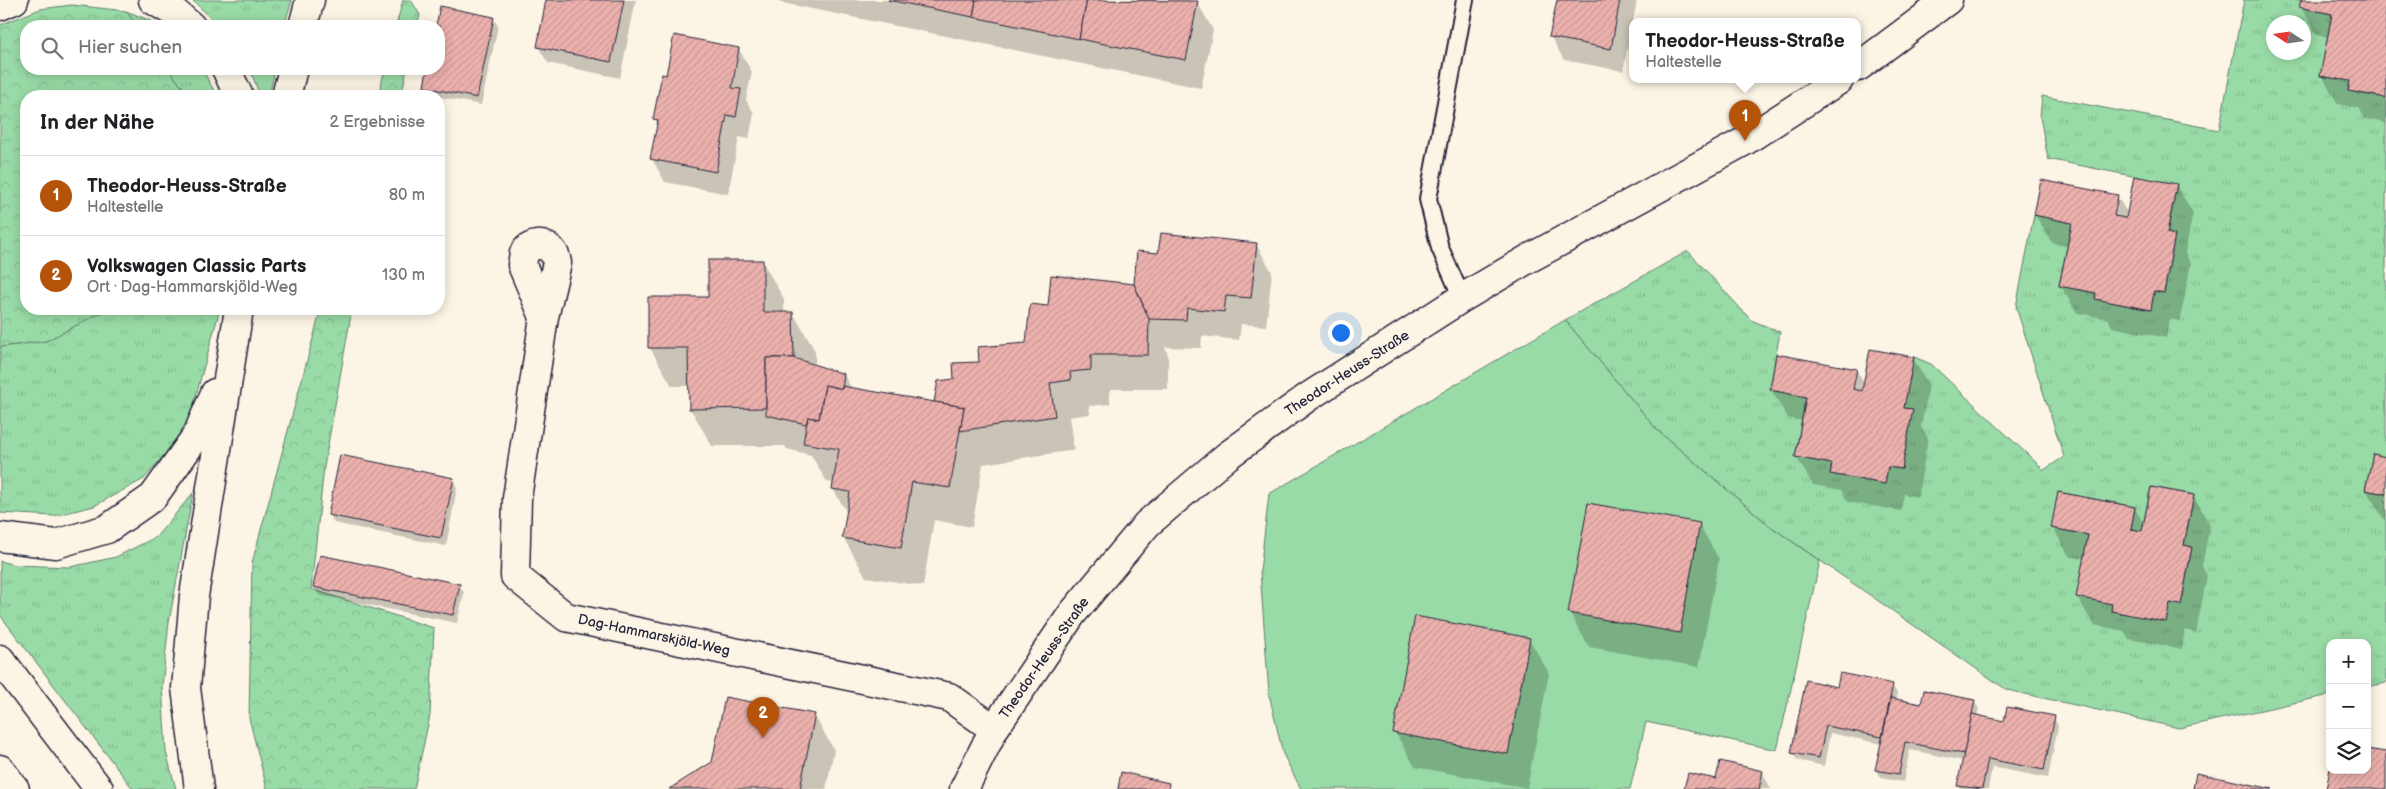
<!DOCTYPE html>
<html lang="de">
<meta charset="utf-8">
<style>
body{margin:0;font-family:"Balsamiq Sans",sans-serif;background:#f2f2f2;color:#202124}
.controls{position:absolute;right:15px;bottom:15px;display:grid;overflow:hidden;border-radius:10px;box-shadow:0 2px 12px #0003}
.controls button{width:45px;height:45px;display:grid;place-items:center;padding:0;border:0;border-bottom:1px solid #e0e0e0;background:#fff;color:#202124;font:25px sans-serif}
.compass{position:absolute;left:2266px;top:15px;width:45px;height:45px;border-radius:50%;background:#fff;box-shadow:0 2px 12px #0003;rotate:282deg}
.you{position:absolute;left:1340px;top:332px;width:18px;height:18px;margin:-12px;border:4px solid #fff;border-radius:50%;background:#1a73e8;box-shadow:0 0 0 8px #1a73e833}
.badge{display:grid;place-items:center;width:32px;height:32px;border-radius:50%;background:#b45309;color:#fff;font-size:16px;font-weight:700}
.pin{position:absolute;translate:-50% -41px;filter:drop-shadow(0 1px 2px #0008)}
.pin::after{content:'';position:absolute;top:26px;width:18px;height:15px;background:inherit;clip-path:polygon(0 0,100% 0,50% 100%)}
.popup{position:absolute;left:1629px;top:18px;width:232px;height:65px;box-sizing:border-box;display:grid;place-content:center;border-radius:10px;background:#fff;filter:drop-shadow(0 1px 4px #0005);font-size:16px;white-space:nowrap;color:#757577}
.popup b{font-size:19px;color:#202124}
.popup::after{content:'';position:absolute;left:50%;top:100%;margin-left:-10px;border:10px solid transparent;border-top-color:#fff}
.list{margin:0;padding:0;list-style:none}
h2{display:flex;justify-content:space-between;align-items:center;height:65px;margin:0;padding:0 20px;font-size:21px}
h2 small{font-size:16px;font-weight:400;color:#757577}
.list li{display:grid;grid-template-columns:32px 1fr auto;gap:15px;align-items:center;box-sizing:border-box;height:80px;padding:0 20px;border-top:1px solid #e0e0e0}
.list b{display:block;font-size:19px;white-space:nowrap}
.list p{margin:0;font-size:16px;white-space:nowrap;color:#757577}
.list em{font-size:16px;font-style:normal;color:#757577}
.icon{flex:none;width:28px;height:28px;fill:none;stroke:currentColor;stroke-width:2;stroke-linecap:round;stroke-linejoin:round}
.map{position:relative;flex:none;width:2386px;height:789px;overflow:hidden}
.search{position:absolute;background:#fff;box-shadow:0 2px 12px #0003;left:20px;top:20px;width:425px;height:55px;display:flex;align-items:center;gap:12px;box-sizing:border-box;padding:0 18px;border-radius:20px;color:#757577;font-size:19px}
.panel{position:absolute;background:#fff;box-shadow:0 2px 12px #0003;left:20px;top:90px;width:425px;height:225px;border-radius:20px}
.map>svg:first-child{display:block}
.grass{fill:url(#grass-tufts);stroke:#5e7e70;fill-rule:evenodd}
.forest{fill:url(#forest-crowns);stroke:#5e7e70}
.park{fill:#99dba6;stroke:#5e7e70}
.shadow{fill:#0003;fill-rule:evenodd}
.building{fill:url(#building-hatch);stroke:#22223b}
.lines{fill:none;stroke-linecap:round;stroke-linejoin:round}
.service-casing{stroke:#22223b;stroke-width:20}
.minor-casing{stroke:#22223b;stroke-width:31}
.trunk-casing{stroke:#22223b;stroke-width:31}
.service{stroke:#fcf5e5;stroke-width:16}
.minor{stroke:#fcf5e5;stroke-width:28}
.trunk{stroke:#fcf5e5;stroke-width:28}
.labels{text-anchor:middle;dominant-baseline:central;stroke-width:4;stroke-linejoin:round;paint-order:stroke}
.street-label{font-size:14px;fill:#22223b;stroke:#fcf5e5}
</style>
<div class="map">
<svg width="2386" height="789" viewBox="0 0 2386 789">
<defs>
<pattern id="grass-tufts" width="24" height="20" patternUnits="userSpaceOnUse" patternTransform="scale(1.25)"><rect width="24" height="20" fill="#99dba6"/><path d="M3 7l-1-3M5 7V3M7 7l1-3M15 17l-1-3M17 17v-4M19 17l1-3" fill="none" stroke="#84bc90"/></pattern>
<pattern id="forest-crowns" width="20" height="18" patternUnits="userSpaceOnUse" patternTransform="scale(1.25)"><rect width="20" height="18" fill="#99dba6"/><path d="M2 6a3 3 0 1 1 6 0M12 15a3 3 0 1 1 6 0" fill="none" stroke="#84bc90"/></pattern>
<pattern id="building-hatch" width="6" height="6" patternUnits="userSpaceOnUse" patternTransform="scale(1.25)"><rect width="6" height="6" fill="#ecb1ad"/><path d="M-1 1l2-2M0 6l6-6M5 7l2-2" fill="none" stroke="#ca9896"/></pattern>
</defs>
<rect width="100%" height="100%" fill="#fcf5e5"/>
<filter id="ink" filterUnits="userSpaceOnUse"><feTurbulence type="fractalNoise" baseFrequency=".02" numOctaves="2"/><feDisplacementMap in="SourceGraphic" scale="10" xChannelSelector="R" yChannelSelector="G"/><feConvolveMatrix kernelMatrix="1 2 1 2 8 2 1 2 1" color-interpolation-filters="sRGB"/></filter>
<g filter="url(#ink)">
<g class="grass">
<polygon points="192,0 292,0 284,26 220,26"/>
<path d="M2244,0H2301L2300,7L2332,14L2321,76L2350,81L2348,91L2386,98V457L2373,454L2365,490L2386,494V683L2367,687V643H2330V695L2179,728L2007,690L1770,526L1658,431L1565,320L1688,251L1751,320L1780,332L1770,390L1806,397L1795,457L1832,464L1831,474L1885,484L1888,467L1902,469L1912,409L1904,408L1914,357L1931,364L2044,470L2064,457L2016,307L2034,215L2072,223L2059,286L2096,293L2095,299L2150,310L2154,291L2164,293L2175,235L2167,233L2177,185L2048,159L2040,117L2042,96L2219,130ZM2274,22H2304V52H2274ZM2151,487L2194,495L2184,545L2192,547L2181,605L2170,603L2166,621L2112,611V604L2088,535L2052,528L2059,492L2135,507L2131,529L2142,531Z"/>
<polygon points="126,11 149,20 158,26 137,26"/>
<polygon points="168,69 202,69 217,96 182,96 182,87"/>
<polygon points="250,69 275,69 269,96 260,96"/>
<polygon points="108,309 220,309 187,428 144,479 94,506 54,516 0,513 0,347 46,341"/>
<polygon points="193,493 169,622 162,686 166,752 176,789 133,789 0,615 0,561 15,565 70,567 116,557 156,537"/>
</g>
<g class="forest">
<polygon points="403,0 411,0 420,15 417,26 396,26"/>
<polygon points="72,5 126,11 137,26 26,26 26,69 168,69 182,87 182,96 26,96 26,309 108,309 46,341 0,347 0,25 40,9"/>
<polygon points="385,69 407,69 401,96 378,96"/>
<polygon points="321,309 352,309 324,467 311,589 434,628 430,715 414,789 267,789 249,718 252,563"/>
</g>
<polygon class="park" points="1565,320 1658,431 1770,526 1820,561 1777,750 1646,722 1630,789 1301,789 1283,754 1269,694 1260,571 1269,494"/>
<g class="shadow">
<polygon points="548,0 636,0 620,78 548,63 538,47"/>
<polygon points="777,0 1187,0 1197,2 1213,30 1201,88 778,2"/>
<polygon points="1558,0 1637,0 1623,71 1564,60 1551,37"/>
<polygon points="2302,0 2386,0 2386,123 2365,119 2359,108 2338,104 2322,76 2329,37 2317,35 2301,7"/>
<polygon points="441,7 493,18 498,26 481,105 430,95 425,87 429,69 439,69 437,26"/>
<polygon points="739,49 752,72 746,100 754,113 749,139 739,137 728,194 665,182 652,159 658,125 655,118"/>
<polygon points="2176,185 2193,213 2185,253 2191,264 2180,321 2170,319 2166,338 2112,327 2108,319 2077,313 2060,285 2068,246 2052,243 2035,215 2117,196 2128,214"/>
<polygon points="1256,244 1272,272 1266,326 1241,324 1239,340 1202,336 1201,348 1165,347 1168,355 1168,389 1110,389 1110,404 1089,406 1090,414 1069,417 1074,450 983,464 972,527 934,520 923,586 866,577 843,537 847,513 833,489 834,483 827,482 811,455 787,449 785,446 712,446 690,408 690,386 672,386 650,348 650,298 709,298 762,261 784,299 784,313 793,313 815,351 815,366 844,375 852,389 937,404 956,380 980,363 1027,345 1049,307 1134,285 1160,255"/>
<path d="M1913,358L1929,386L1921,427L1928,438L1918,497L1904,494L1901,511L1848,502L1841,490L1813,485L1796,457L1803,421L1788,418L1771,390L1856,370L1865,384ZM1908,381H1910L1904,414H1902Z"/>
<polygon points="2386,458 2386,519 2383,518 2366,490"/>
<polygon points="453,480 457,488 446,546 334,523 330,515"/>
<polygon points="2194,497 2210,525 2202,566 2207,576 2196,633 2185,630 2182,649 2129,639 2124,631 2094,625 2077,597 2085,559 2069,556 2053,528 2135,508 2145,526"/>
<polygon points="1699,524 1719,559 1699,667 1589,647 1569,612"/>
<polygon points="459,585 464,593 457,623 319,595 314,587"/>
<polygon points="1529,639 1549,673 1527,788 1415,767 1395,732"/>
<polygon points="1892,685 1897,693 1896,700 1922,705 1974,701 1979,709 1977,716 2005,722 2054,718 2058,726 2048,778 1992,767 1988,789 1960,789 1958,786 1964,761 1910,750 1903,782 1881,778 1877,770 1882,744 1830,733 1824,766 1797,760 1792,752 1838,688"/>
<polygon points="814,715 834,750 826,789 671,789"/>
<polygon points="1762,772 1771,789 1686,789 1717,780"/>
</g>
<g class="building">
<polygon points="546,0 624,0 611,62 537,47"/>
<polygon points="888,0 976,0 973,17"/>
<polygon points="976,0 1087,0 1079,39 973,17"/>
<polygon points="1087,0 1198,1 1186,60 1079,39"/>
<polygon points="1557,0 1620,0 1611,49 1549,37"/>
<polygon points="2301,0 2386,0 2386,98 2348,91 2350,81 2320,76 2332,14 2299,7"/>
<polygon points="440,6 494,17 477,98 424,87 427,69 439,69 439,26 436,26"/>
<polygon points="674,35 739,48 732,88 741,89 736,117 727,115 716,172 650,159 658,120 653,119 662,74 666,75"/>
<polygon points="2134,176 2177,184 2167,233 2175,235 2164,293 2154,291 2151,310 2095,299 2096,293 2059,286 2072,223 2034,215 2041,180 2118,195 2114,216 2126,218"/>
<polygon points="1161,233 1257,243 1251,298 1226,296 1224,312 1187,308 1186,320 1149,319 1134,284 1137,251 1158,253"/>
<polygon points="708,260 763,260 763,312 793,312 794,358 766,358 766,408 689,409 688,348 648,348 648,297 708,297"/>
<polygon points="1051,275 1134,284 1149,319 1148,355 1091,355 1091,370 1070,372 1071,380 1050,383 1055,416 960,431 964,407 934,402 938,381 954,379 953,363 979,362 978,347 1026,343 1030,304 1048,306"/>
<polygon points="1870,349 1914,357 1904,408 1913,409 1902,469 1888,467 1885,484 1830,474 1832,464 1795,457 1806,397 1770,390 1776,354 1857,369 1853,389 1862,391"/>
<polygon points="766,358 794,358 844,374 842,389 825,385 819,419 808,417 806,424 766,415"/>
<polygon points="825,385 842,389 842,386 964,407 950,488 912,482 901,548 842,538 850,492 832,489 839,449 803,443 808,417 819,419"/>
<polygon points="2373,454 2386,457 2386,494 2365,490"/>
<polygon points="340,455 454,478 441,538 328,515"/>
<polygon points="2151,487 2194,495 2184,545 2192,547 2181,605 2170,603 2166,622 2111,611 2112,604 2076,597 2088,535 2051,528 2058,492 2135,507 2131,529 2142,531"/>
<polygon points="1588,503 1700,523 1680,633 1568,613"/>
<polygon points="320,555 460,584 453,615 313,587"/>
<polygon points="1415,616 1530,638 1508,754 1393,733"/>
<polygon points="1840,673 1893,684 1882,737 1826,726 1819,758 1791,753 1806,680 1837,687"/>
<polygon points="1924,690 1975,700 1964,754 1905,742 1899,774 1875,770 1891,698 1921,704"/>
<polygon points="725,697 815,714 800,789 669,789 712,762"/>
<polygon points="2007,707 2055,716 2044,770 1988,759 1982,789 1957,786 1972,714 2004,721"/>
<polygon points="2367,749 2386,752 2386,789 2326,789 2330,769 2367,770"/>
<polygon points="1720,761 1763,771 1759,789 1684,789 1688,773 1716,779"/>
<polygon points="1121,772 1169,783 1168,789 1118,789"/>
<polygon points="2196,773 2273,789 2193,789"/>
</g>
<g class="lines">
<defs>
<polyline id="service" points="1462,298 1440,248 1428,199 1465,0"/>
<g id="minor">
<polyline points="1858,67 1948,0"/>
<path d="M544,317L557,263C555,247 541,240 527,249L524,253L522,265L544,317L517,498L515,576L566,617L949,697L994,729"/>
<polyline points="964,789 994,729 1072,614 1147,524 1227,456 1308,397 1462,298 1528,259 1745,141 1839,80"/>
</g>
<g id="trunk">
<polyline points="153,0 178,15 191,26"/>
<polyline points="0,6 14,0"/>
<polyline points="303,26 310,0"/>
<polyline points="226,69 239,96"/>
<polyline points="286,96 293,69"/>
<polyline points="0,537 56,544 107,529 153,497 197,435 215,393"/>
<polyline points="0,659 99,789"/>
<polyline points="0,769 15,789"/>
<polyline points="199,789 186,688 194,596 239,309"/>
</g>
</defs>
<use href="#service" class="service-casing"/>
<use href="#minor" class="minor-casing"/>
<use href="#trunk" class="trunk-casing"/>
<use href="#service" class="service"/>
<use href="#minor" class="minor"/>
<use href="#trunk" class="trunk"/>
</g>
</g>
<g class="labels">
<g class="street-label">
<text transform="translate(1347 373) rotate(-33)">Theodor-Heuss-Straße</text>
<text transform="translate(654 635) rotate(12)">Dag-Hammarskjöld-Weg</text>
<text transform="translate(1044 658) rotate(-55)">Theodor-Heuss-Straße</text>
</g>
</g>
</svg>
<div class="controls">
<button>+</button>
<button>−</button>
<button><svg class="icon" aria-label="layers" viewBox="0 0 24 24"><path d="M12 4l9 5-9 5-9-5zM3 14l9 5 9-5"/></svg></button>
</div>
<svg class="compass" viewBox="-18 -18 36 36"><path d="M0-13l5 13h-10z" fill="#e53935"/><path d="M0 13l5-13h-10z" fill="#757577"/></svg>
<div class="you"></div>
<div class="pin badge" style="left:1745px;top:141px">1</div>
<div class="popup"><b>Theodor-Heuss-Straße</b>Haltestelle</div>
<div class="pin badge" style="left:763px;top:738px">2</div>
<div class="search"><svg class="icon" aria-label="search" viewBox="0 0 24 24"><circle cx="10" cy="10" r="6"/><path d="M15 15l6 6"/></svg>Hier suchen</div>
<section class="panel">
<h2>In der Nähe<small>2 Ergebnisse</small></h2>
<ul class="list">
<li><span class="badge">1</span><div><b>Theodor-Heuss-Straße</b><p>Haltestelle</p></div><em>80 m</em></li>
<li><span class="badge">2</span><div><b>Volkswagen Classic Parts</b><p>Ort · Dag-Hammarskjöld-Weg</p></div><em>130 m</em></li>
</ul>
</section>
</div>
